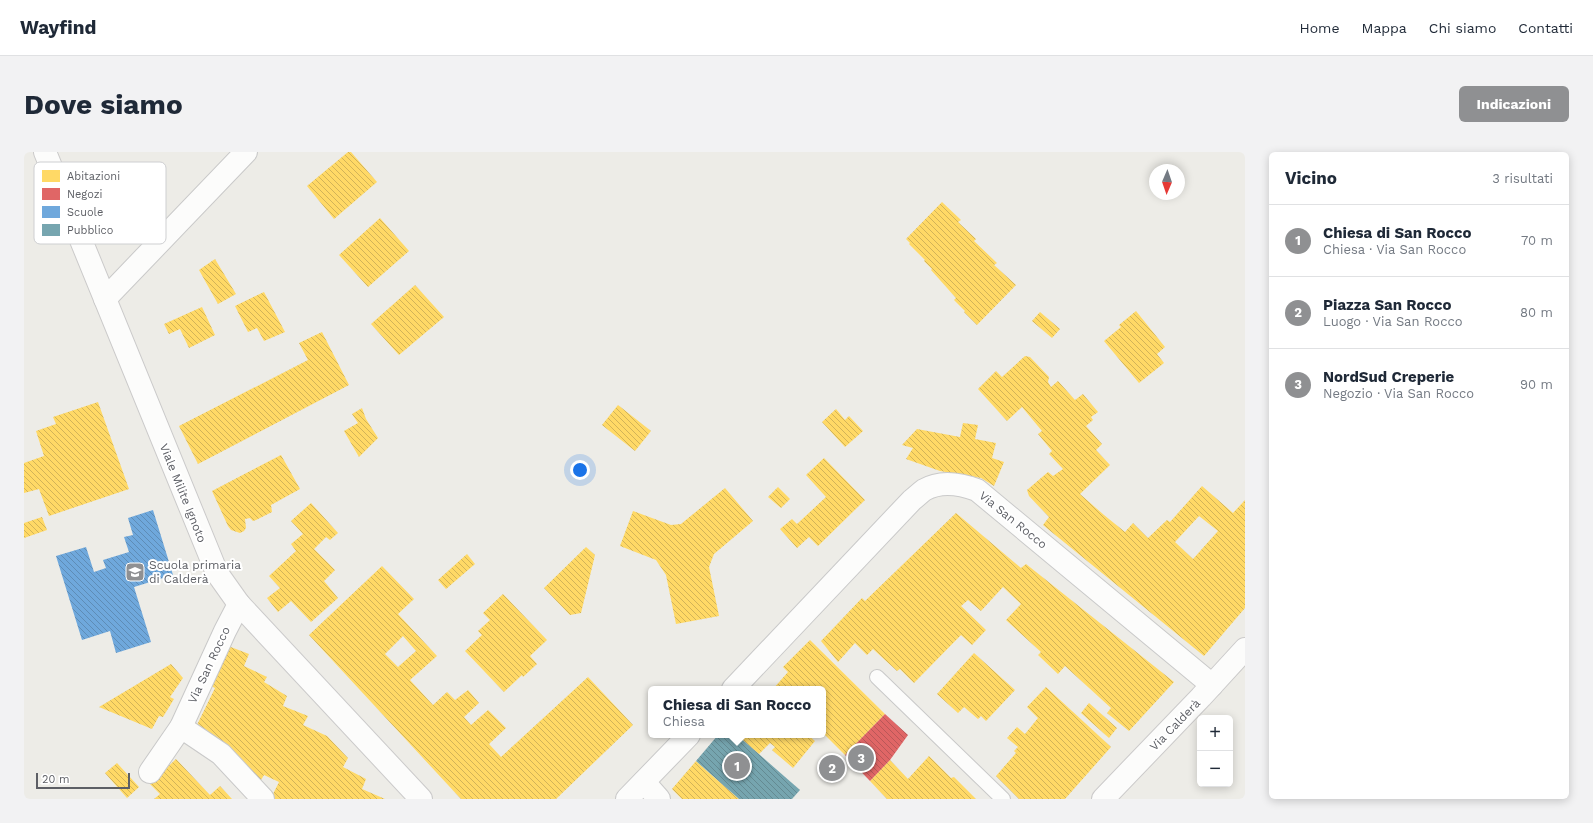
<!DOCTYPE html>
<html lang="it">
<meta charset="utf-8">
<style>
body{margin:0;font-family:"Work Sans",sans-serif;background:#f2f2f3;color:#1f2937}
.controls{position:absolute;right:12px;bottom:12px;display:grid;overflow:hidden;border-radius:6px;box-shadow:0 2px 10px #0003}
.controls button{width:36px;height:36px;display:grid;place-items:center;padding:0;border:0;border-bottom:1px solid #e0e1e3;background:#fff;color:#1f2937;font:20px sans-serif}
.compass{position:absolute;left:1125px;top:12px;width:36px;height:36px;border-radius:50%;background:#fff;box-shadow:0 2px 10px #0003;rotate:182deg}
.scale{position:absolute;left:12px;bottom:10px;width:94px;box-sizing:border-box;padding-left:4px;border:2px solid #5d5f65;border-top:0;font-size:11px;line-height:14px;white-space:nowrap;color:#5d5f65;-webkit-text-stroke:3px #fff;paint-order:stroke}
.you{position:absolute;left:556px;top:318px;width:14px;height:14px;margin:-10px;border:3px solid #fff;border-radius:50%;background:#1a73e8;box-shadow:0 0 0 6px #1a73e833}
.badge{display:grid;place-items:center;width:26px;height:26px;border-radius:50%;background:#8f9092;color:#fff;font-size:13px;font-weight:700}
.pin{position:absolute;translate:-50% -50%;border:2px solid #fff;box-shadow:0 1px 4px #0006}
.popup{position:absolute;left:624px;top:534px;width:178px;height:52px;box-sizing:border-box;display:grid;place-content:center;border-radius:6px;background:#fff;filter:drop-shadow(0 1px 3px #0005);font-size:13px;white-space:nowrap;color:#747a83}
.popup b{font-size:15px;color:#1f2937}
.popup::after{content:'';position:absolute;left:50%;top:100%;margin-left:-8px;border:8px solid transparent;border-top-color:#fff}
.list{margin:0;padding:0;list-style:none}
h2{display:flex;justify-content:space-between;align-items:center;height:52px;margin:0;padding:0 16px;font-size:17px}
h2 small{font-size:13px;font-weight:400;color:#747a83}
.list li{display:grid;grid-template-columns:26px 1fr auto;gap:12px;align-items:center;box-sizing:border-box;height:72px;padding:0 16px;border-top:1px solid #e0e1e3}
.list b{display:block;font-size:15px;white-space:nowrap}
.list p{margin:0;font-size:13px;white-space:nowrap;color:#747a83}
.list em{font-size:13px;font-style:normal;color:#747a83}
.map{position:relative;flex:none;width:1221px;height:647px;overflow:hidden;border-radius:6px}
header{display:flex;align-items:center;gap:24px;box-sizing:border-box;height:56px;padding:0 20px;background:#fff;border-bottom:1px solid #e0e1e3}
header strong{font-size:19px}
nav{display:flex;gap:22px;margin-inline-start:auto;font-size:14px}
.intro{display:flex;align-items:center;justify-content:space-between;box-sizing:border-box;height:96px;padding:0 24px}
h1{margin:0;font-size:28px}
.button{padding:10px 18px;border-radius:6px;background:#8f9092;color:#fff;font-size:14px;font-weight:700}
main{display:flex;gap:24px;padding:0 24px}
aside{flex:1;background:#fff;border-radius:6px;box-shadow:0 2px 10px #0003}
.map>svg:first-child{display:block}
.homes{fill:url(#homes-back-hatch);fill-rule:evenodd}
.shops{fill:url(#shops-back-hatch)}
.schools{fill:url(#schools-back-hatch)}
.public{fill:url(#public-back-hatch)}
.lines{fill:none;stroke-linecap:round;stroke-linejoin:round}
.lane-casing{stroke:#c9c9c9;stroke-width:16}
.street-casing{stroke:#c9c9c9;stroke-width:24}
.secondary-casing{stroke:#cbcaca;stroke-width:24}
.lane{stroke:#fcfcfb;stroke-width:14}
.street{stroke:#fcfcfb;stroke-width:22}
.secondary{stroke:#fcfcfb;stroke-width:22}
.labels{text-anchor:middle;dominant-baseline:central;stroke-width:4;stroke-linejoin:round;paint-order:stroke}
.street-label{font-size:12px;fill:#5d5f65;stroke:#fff}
.poi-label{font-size:12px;fill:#5d5f65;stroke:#fff;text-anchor:start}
.key{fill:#fff;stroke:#cecfd1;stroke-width:1}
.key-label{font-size:11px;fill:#5d5f65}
</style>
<header>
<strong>Wayfind</strong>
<nav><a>Home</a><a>Mappa</a><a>Chi siamo</a><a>Contatti</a></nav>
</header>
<div class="intro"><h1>Dove siamo</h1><a class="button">Indicazioni</a></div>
<main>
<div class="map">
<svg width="1221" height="647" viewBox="0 0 1221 647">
<defs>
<pattern id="homes-back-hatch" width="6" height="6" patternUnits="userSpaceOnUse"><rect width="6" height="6" fill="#ffd966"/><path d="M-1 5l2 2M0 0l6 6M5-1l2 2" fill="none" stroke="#d2b358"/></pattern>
<pattern id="shops-back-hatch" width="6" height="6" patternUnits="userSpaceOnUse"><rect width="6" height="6" fill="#e06666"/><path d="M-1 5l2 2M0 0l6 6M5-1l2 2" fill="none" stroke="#b95758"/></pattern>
<pattern id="schools-back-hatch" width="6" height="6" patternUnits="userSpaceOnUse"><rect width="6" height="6" fill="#6fa8dc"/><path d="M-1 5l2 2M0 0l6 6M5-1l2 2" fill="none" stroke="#5e8cb6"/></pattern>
<pattern id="public-back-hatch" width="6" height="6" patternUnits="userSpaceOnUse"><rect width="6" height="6" fill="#76a5af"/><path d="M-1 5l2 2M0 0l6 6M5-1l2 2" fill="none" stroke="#648a92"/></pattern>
</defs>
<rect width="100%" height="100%" fill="#edece7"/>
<g class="homes">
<polygon points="324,0 327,0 353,30 310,67 283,34"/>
<polygon points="918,50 937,68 934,70 952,87 950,89 973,111 970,113 992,133 953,173 940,160 941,159 930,148 932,146 907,118 908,117 900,109 901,108 885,92 886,91 882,87"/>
<polygon points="356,66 385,99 344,135 315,103"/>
<polygon points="191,107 212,142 194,152 175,118"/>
<polygon points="391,133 420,165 375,203 347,172"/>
<polygon points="240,140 261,180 240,189 233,176 224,180 211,154"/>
<polygon points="178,155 191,183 165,196 156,177 145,182 140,172"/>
<polygon points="1112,159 1141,195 1133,202 1140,211 1115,231 1080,189 1097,175 1095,173"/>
<polygon points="1016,160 1036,177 1028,186 1008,169"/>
<polygon points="298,180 325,233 174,312 155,274 284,208 275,191"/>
<path d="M1001,204L1006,205L1025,225L1024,230L1027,235L1034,229L1051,248L1059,242L1074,260L1067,265L1069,268L1062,274L1078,292L1072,298L1086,313L1056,342L1080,363L1101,380L1109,371L1124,386L1143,368L1146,370L1178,334L1209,361L1221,348V456L1180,504L1019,373L1025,365L1005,344L1003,338L1024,320L1029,324L1039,317L1025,302L1028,299L1014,282L1018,279L998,255L983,269L954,237L972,219L978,225ZM1175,364L1194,379L1169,407L1151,390Z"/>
<polygon points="74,250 105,337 25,364 15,337 0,341 0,311 20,304 12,279 32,272 29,265"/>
<polygon points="594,253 627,279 611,299 578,273"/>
<polygon points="338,256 342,267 354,286 335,305 320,279 334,271 328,262"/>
<polygon points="812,257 821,268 825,264 839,279 821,295 798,270"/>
<polygon points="939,271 954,273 951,287 972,291 968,306 980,310 970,334 957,326 916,319 882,307 889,296 878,293 893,277 936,285"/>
<polygon points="257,303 276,337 247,353 248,360 232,368 229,369 226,366 221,367 222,376 220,379 216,381 207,378 204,374 188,339"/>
<polygon points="800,306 841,348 794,394 785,385 773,396 756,377 768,367 773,372 802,345 782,323"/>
<polygon points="754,335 766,347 757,356 744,345"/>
<polygon points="701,336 729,369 690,402 685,415 695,464 652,472 642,423 632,408 596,394 609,359 647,373 657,372"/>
<polygon points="287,351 314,381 306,388 302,385 290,397 311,418 300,429 314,446 287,470 267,449 254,460 243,446 256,436 245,424 272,399 267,392 279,382 267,369"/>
<polygon points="932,361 997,416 1002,412 1150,530 1105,579 1083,561 1087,556 1041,514 1034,522 1014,503 1017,500 982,468 997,452 979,435 957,459 944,448 937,454 962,478 948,493 937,483 890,531 876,517 873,519 849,497 843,503 831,491 814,510 797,489 838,446 841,449"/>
<polygon points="18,365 23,378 0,386 0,371"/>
<polygon points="562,395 571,403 557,461 546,463 520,436"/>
<polygon points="443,402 451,412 422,437 414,428"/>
<path d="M358,414L390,447L374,462L413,504L386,528L409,553L423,540L431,548L444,538L455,551L440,565L447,573L464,558L482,576L465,592L477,605L564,525L609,573L532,647H437L285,483ZM379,484L392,499L374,515L361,502Z"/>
<polygon points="479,442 523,488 506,504 513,512 499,525 498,523 480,540 441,499 458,483 454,479 466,468 459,461"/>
<polygon points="786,488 861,562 821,603 799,581 799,537 749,537 764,520 759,515"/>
<polygon points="199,492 225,502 220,514 243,525 240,530 263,544 259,554 284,564 279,573 303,584 324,606 319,615 342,627 338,637 361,647 248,647 247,646 255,630 240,623 237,628 180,590 184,579 173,573 191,536 181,531"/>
<polygon points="950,501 991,538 962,569 957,564 954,567 940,555 934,561 913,542"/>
<polygon points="147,512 159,526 146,545 150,547 139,565 135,564 128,577 75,555"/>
<polygon points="1022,535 1087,595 1041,647 995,647 972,624 992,601 990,599 994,595 983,586 993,575 1001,582 1014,566 1003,555"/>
<polygon points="1065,551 1093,576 1085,586 1057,561"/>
<polygon points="713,583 784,583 791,589 769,616 748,598 751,595 746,591 735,602"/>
<polygon points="905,604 927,626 930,625 952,647 863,647 846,629 866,608 884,627"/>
<polygon points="152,607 186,643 196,634 208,647 130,647 136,642 126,632"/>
<polygon points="672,609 683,619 715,647 658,647 648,637"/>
<polygon points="93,611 115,635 103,646 81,621"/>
</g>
<polygon class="shops" points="861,562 884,583 866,608 846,629 821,603"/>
<polygon class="schools" points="129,358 149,423 110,435 127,490 92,501 86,479 58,488 32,404 62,395 70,420 82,416 79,408 105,400 100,385 109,383 104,366"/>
<polygon class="public" points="694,583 713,583 776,638 768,647 715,647 672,609"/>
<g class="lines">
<defs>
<polyline id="lane" points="853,525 979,647"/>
<g id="street">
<polyline points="81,147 222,0"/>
<path d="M709,537L888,348C892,345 896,341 900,338C917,328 937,332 953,338L1188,533"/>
<polyline points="157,575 197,602 239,647"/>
<polyline points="126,620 157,575 201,479 215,452"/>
<polyline points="620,630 635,647"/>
<polyline points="603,647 665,583"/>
</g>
<g id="secondary">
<polyline points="21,0 193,421 215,452 397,647"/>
<polyline points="1079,647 1177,545 1221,497"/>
</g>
</defs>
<use href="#lane" class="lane-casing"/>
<use href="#street" class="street-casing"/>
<use href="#secondary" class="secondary-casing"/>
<use href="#lane" class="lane"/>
<use href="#street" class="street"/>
<use href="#secondary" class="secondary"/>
</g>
<defs>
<symbol id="school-square" viewBox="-11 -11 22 22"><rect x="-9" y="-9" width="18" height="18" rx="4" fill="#8f9092" stroke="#fff"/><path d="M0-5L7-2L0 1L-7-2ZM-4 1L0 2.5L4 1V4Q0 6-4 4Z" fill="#fff"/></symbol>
</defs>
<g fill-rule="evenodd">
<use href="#school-square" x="100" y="409" width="22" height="22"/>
</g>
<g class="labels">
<g class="street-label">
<text transform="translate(159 341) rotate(68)">Viale Milite Ignoto</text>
<text transform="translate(989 368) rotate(39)">Via San Rocco</text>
<text transform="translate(185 513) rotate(-65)">Via San Rocco</text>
<text transform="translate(1151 573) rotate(-46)">Via Calderà</text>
</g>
<g class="poi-label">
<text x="125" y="413">Scuola primaria<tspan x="125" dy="14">di Calderà</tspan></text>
</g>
</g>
<rect x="10" y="10" width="132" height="82" rx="6" class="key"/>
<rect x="18" y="18" width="18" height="12" fill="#ffd966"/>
<rect x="18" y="36" width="18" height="12" fill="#e06666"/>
<rect x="18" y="54" width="18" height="12" fill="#6fa8dc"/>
<rect x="18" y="72" width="18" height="12" fill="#76a5af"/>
<g class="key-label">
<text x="43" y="28">Abitazioni</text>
<text x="43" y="46">Negozi</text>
<text x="43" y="64">Scuole</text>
<text x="43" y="82">Pubblico</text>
</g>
</svg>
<div class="controls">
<button>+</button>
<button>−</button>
</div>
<svg class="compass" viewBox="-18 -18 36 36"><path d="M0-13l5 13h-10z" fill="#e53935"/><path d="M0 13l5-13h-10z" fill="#747a83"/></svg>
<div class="scale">20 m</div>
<div class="you"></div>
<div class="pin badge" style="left:713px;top:614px">1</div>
<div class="popup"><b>Chiesa di San Rocco</b>Chiesa</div>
<div class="pin badge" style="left:808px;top:616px">2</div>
<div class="pin badge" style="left:837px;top:606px">3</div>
</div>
<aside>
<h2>Vicino<small>3 risultati</small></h2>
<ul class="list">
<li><span class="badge">1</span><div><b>Chiesa di San Rocco</b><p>Chiesa · Via San Rocco</p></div><em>70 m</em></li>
<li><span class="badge">2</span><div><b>Piazza San Rocco</b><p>Luogo · Via San Rocco</p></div><em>80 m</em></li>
<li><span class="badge">3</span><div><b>NordSud Creperie</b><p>Negozio · Via San Rocco</p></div><em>90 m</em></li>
</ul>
</aside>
</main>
